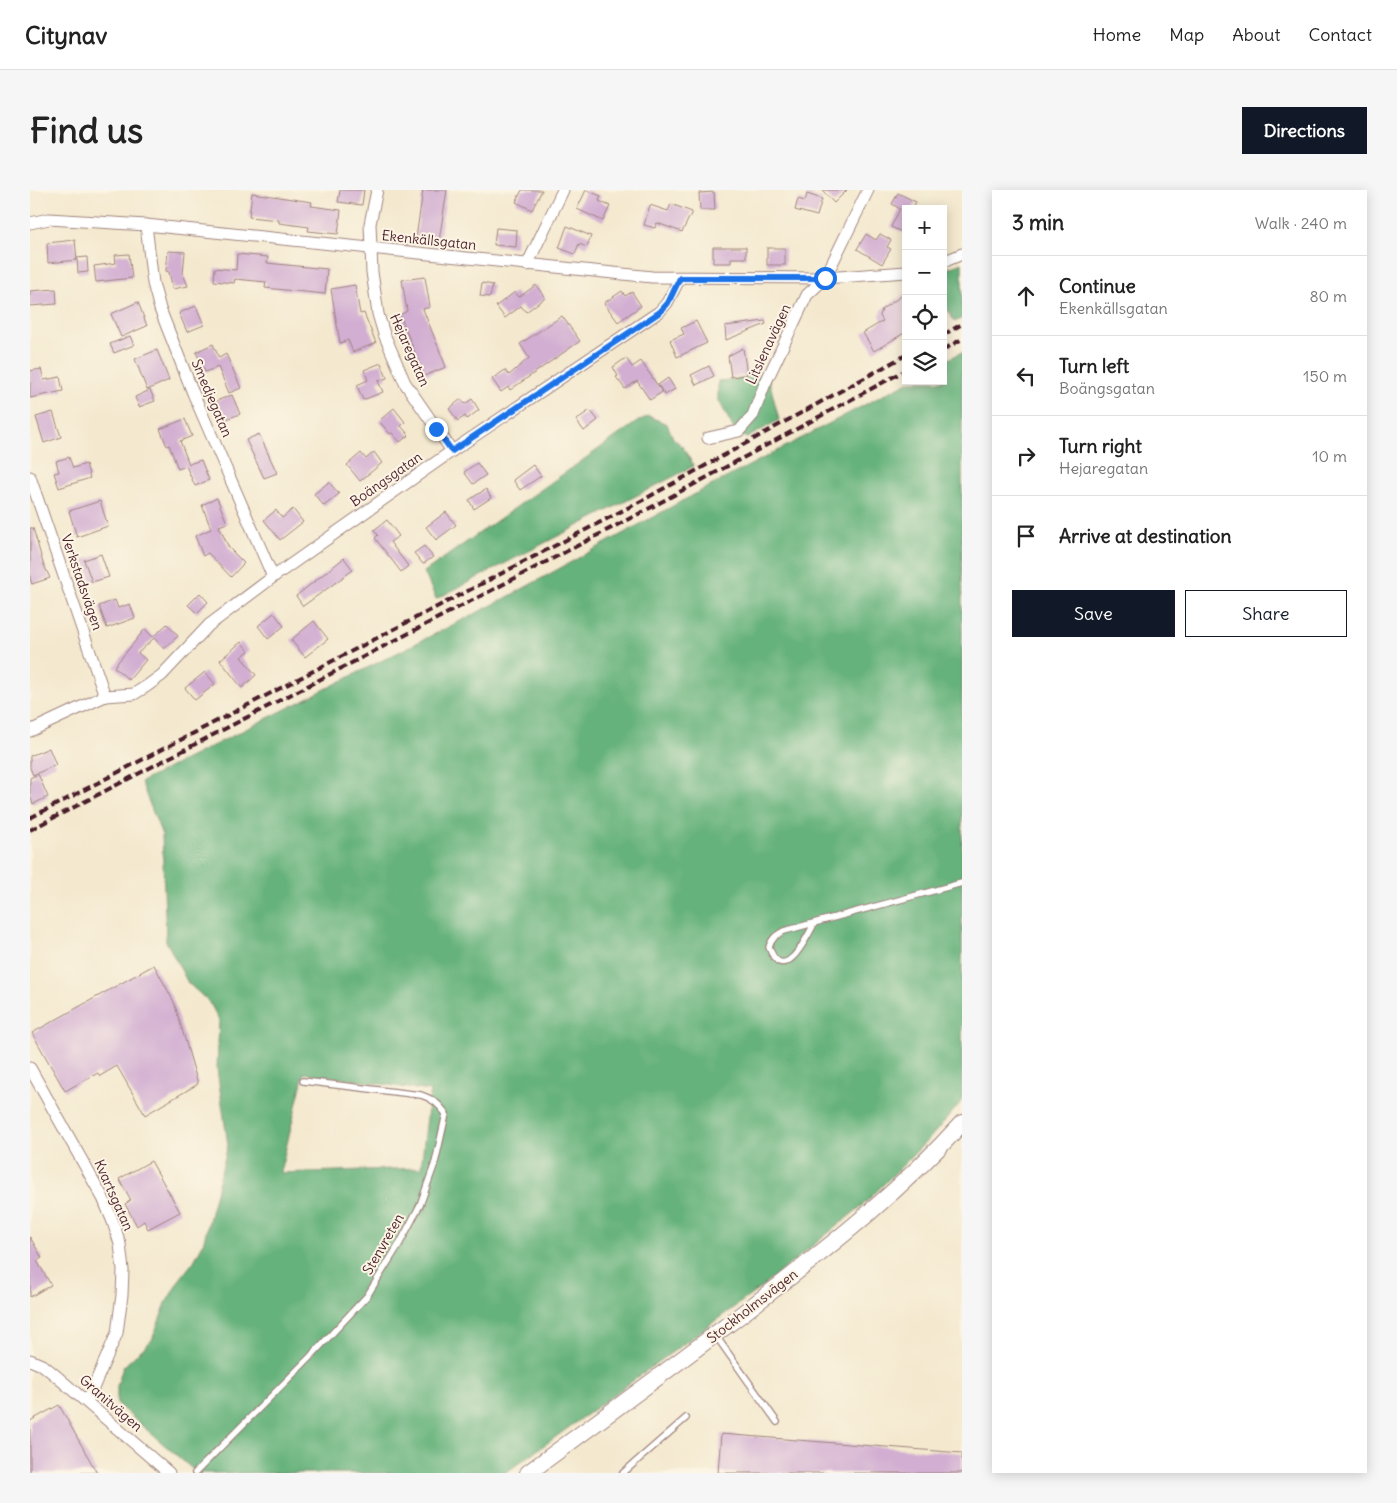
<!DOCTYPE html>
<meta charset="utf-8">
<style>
body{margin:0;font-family:Delius,sans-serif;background:#f6f6f6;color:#222}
.controls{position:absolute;right:15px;top:15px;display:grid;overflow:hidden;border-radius:0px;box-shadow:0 2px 12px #0003}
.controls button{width:45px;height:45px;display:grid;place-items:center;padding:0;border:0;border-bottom:1px solid #e0e0e0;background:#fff;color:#222;font:25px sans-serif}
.stop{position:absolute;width:15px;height:15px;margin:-11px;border:4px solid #1a73e8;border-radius:50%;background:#fff}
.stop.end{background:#1a73e8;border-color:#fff;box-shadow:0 1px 5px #0008}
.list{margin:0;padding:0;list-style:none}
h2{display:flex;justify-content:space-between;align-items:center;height:65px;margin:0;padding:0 20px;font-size:21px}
h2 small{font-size:16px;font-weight:400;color:#767676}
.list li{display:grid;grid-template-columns:32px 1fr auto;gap:15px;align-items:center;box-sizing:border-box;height:80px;padding:0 20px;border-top:1px solid #e0e0e0}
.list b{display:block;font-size:19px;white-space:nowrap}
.list p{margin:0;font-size:16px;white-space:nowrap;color:#767676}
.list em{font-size:16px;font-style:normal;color:#767676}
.actions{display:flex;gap:10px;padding:15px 20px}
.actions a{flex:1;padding:11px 0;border:1px solid #111827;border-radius:0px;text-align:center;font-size:18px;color:#111827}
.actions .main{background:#111827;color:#fff}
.icon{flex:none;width:28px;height:28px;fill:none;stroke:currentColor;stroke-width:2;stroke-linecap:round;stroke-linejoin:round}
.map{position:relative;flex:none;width:932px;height:1283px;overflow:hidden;border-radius:0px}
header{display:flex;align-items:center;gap:30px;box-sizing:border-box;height:70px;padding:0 25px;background:#fff;border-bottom:1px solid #e0e0e0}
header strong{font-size:24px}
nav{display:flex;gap:28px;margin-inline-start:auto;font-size:18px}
.intro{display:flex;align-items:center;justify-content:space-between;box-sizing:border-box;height:120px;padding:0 30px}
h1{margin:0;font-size:35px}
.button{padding:12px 22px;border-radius:0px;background:#111827;color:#fff;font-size:18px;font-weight:700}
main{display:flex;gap:30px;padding:0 30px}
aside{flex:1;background:#fff;border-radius:0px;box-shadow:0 2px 12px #0003}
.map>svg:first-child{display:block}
.forest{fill:#66b27b;stroke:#586853;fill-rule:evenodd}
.building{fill:#d2aed2}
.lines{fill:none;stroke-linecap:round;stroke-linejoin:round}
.lane-casing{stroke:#9f847d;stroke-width:8}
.street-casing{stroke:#9f847d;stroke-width:13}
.secondary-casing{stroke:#9f847d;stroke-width:18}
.lane{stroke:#fff;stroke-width:5.5}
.street{stroke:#fff;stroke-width:11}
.secondary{stroke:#fff;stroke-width:16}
.rail{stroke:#4a1f2b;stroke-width:4;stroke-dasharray:8 4;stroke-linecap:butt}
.route{stroke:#1a73e8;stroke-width:6}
.labels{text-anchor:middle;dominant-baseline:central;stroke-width:4;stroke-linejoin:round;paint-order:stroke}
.street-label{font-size:14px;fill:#4a1f2b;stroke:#fcf5e5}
</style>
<header>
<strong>Citynav</strong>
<nav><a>Home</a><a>Map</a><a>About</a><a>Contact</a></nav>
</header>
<div class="intro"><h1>Find us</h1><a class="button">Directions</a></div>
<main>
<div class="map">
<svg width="932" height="1283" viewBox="0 0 932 1283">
<rect width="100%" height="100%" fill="#fcf5e5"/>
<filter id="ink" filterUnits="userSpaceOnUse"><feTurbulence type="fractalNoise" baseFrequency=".02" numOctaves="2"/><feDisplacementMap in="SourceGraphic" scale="10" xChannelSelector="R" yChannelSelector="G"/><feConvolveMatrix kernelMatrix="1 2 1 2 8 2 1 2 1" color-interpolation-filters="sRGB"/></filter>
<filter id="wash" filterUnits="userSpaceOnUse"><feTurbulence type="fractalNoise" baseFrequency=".0096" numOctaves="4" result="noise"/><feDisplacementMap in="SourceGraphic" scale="20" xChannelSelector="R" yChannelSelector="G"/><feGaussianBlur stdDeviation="1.12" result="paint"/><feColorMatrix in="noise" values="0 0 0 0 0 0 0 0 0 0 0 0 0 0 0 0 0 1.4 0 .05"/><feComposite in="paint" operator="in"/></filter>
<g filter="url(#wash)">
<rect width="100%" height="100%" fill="#f4e9cf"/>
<g class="forest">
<polygon points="932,73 932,128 925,132 913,113 913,80"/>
<path d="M932,162V911L899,949L834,1014L733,1096L527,1246L475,1283H167L87,1214V1196L93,1177L122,1150L136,1113L150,1089L164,1071L173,1054L198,955L187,879L189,830L180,813L158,793L136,751L132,645L111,592L474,409L652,311L880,191H913V172ZM274,883L400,901L391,978L250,983Z"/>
<polygon points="738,186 749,230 717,248 706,243 688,209 688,191"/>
<polygon points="618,226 637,234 643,248 652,256 664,276 406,409 394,382 607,232"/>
</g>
<g id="blocks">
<g class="building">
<polygon points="310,0 334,0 332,15 308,12"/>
<polygon points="393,0 417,0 409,51 386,48"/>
<polygon points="492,0 512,0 502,20 486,12"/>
<polygon points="556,0 571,6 569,11 580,16 573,31 547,19"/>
<polygon points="792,0 817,0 804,13"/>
<polygon points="684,2 685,20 670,20 669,3"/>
<polygon points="222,3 282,12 281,16 311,20 308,44 278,41 279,37 249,33 249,30 219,27"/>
<polygon points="868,3 886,12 882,19 876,19 876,44 861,37 870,19 862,14"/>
<polygon points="777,4 792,9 787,26 765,20 768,9 775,11"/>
<polygon points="641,14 662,22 652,42 627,33 625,38 614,35 620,15 638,21"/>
<polygon points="537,36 561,46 557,57 549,54 545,64 529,58"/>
<polygon points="466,38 487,40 486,57 464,55"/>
<polygon points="836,44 846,50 850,44 861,50 857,57 861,59 852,74 827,59"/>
<polygon points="45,50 47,70 18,73 17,53"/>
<polygon points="683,57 716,57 716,68 701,68 701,73 683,73"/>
<rect x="737" y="58" width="18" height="17"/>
<polygon points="138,61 155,62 153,84 158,96 143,99 139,82 136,81"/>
<polygon points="99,64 102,88 66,92 64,76 86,73 85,65"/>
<polygon points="207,64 238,67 237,73 297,79 295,104 235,98 236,92 205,89 204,93 184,91 185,78 206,80"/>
<polygon points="57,67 58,82 48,83 47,68"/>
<polygon points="395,87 400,117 393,119 416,177 394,186 370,125 377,121 372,90"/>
<polygon points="452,93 463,95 460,107 450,106"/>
<polygon points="325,95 330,124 334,123 346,153 323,162 318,150 310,153 301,99"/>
<polygon points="506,95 515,108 496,122 491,116 475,128 466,116 485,102 489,107"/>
<polygon points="26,99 27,114 0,116 0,101"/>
<polygon points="592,101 595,106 602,102 611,116 588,132 574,113"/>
<polygon points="876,103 876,142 844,161 833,143 853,131 850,126 852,119"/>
<polygon points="108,112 117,136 91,147 81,124"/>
<polygon points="166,116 174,135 157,142 149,123"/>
<polygon points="532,126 550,151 480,200 478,197 471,202 462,189 475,180 479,185 499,168 490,154"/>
<polygon points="666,131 677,153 647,167 640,150 654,144 651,138"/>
<polygon points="735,131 736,134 696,150 695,136"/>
<polygon points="100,146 104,155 84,163 80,154"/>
<polygon points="183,154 189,168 196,164 211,198 199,203 188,177 175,182 166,162"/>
<polygon points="713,158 717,185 701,187 698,166"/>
<polygon points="127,160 139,190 117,200 105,169"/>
<polygon points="596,168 602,177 611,171 632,202 620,210 607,191 595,199 586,187 588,186 583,177"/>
<polygon points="351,173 357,188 348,191 353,202 333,210 327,195 338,190 334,180"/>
<polygon points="679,176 684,186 666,195 661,185"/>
<polygon points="11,179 14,190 30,187 33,201 0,208 0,181"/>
<polygon points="638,188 645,199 635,205 628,195"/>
<polygon points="120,200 125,211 109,217 105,207"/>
<polygon points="202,205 210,224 194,230 186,211"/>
<polygon points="431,209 435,214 442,209 449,220 437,229 435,226 428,231 419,219"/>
<polygon points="364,218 375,232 371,236 379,245 370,252 362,243 360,244 349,231"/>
<polygon points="560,220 568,230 554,241 546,230"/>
<polygon points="23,222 31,247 14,253 6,227"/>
<polygon points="155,229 162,246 150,251 159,274 171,270 179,290 165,296 156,276 148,279 139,255 137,256 130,239"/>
<polygon points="229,244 247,283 234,288 216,250"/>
<polygon points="344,262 352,273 330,291 317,275 331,263 336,269"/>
<polygon points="39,267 43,278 56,274 60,288 29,298 24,283 29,282 26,271"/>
<polygon points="447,273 456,285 443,294 434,282"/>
<polygon points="503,275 511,286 490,300 483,290"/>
<polygon points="299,292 309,304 294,316 284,304"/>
<polygon points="456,299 461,308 444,319 439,310"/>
<polygon points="187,308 197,333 189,336 199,358 214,373 201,387 178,363 173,366 165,346 181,339 172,315"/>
<polygon points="70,311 78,336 47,347 39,321"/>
<polygon points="263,319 273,332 250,350 234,330 246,320 252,328"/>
<polygon points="416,322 426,335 406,350 396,337"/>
<polygon points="357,330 369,346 360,352 378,376 371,382 345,348 348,345 344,340"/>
<polygon points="0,338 3,338 13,373 20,388 2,394 0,388"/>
<polygon points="394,356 403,367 393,374 384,363"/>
<polygon points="71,364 79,387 62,392 54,370"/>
<polygon points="314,368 323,380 273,416 266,406"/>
<polygon points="170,403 178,412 167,423 158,415"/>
<polygon points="85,410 88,418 100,414 105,428 77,438 69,416"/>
<polygon points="244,423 254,436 238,449 228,436"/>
<polygon points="284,431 298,449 275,467 261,450"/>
<polygon points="137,434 148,446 134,459 124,448 108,463 116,470 99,490 84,477 115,439 123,447"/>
<polygon points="211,452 219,461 211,467 226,485 212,498 190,470"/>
<polygon points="175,482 185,494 165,510 155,498"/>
<polygon points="19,558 26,575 3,585 0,578 0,566"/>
<polygon points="8,584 18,607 3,614 0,606 0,588"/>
<polygon points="124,775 144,812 168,894 115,925 87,876 70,886 68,883 35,901 2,843"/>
<polygon points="121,971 150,1022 118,1039 114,1031 107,1036 95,1014 101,1010 89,989"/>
<polygon points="0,1047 12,1068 7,1071 21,1095 0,1107"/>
<polygon points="29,1215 67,1283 0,1283 0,1231"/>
<polygon points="691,1244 932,1263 932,1283 688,1283"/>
</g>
</g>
</g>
<g filter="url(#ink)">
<use href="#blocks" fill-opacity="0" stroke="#9f847d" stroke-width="1"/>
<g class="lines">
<defs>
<g id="lane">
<path d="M784,734C776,749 753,797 739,757C742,748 746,745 754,741L932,693"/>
<polyline points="686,1146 747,1232"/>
<path d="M165,1283L281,1166L337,1106L370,1053L390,1015L405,973L416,924C409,914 403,909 391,905L273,891"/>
<polyline points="593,1283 656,1228"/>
</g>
<g id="street">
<polyline points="347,0 340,34 342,82 348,124 354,144 375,193 422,261"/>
<polyline points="0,33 19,29 116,35 622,87 795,88 876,82"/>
<polyline points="116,35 123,93 130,119 163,203 243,387"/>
<polyline points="913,72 932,64"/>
<polyline points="497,75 533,0"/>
<polyline points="678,248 709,241 723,225 734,196 777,105 795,88 838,0"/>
<polyline points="0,287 75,506"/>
<polyline points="0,541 75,506 104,504 117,496 132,485 179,435 243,387 422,261 629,122 637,113 650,88"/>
<polyline points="0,878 73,1008 83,1032 90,1054 93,1080 92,1105 87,1143 57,1212"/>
<polyline points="0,1170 14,1176 25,1185 139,1283"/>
</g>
<path id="secondary" d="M498,1283C578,1224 659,1165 738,1104C807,1051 874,997 932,933"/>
</defs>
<use href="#lane" class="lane-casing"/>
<use href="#street" class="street-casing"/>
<use href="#secondary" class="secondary-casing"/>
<use href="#lane" class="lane"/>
<use href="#street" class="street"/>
<use href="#secondary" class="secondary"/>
<g class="rail">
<polyline points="913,145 932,134"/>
<polyline points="913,160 932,149"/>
<polyline points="0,628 613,310 876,165"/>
<polyline points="0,640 618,319 876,180"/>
</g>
</g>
</g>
<g class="lines" filter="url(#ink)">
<polyline class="route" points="406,239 422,261 630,122 638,113 650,88 795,88"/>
</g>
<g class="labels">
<g class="street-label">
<text transform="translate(399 50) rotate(6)">Ekenkällsgatan</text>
<text transform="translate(738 154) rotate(-65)">Litslenavägen</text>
<text transform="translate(380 160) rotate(66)">Hejaregatan</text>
<text transform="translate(182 208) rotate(67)">Smedjegatan</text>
<text transform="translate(356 289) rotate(-35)">Boängsgatan</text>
<text transform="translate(52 392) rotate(71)">Verkstadsvägen</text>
<text transform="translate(84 1005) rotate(66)">Kvartsgatan</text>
<text transform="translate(353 1054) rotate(-60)">Stenvreten</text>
<text transform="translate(722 1116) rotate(-38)">Stockholmsvägen</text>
<text transform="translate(81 1213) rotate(41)">Granitvägen</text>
</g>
</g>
</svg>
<div class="controls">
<button>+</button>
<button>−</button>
<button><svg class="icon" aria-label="locate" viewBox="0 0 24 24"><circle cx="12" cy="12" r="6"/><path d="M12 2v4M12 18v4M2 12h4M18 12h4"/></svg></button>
<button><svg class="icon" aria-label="layers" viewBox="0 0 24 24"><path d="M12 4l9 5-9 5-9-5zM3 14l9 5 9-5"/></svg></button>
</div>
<div class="stop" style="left:795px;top:88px"></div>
<div class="stop end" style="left:406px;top:239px"></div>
</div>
<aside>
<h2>3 min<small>Walk · 240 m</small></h2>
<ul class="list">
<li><svg class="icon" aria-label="ahead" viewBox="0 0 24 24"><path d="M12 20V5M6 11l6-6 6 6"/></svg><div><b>Continue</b><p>Ekenkällsgatan</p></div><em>80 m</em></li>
<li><svg class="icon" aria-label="left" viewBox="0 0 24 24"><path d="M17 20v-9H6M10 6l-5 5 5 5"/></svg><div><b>Turn left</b><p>Boängsgatan</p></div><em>150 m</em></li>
<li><svg class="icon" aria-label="right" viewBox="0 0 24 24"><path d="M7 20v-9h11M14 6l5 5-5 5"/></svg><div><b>Turn right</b><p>Hejaregatan</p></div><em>10 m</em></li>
<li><svg class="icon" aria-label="arrive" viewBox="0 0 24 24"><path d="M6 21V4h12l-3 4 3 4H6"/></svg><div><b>Arrive at destination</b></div></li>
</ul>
<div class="actions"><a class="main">Save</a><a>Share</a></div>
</aside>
</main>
